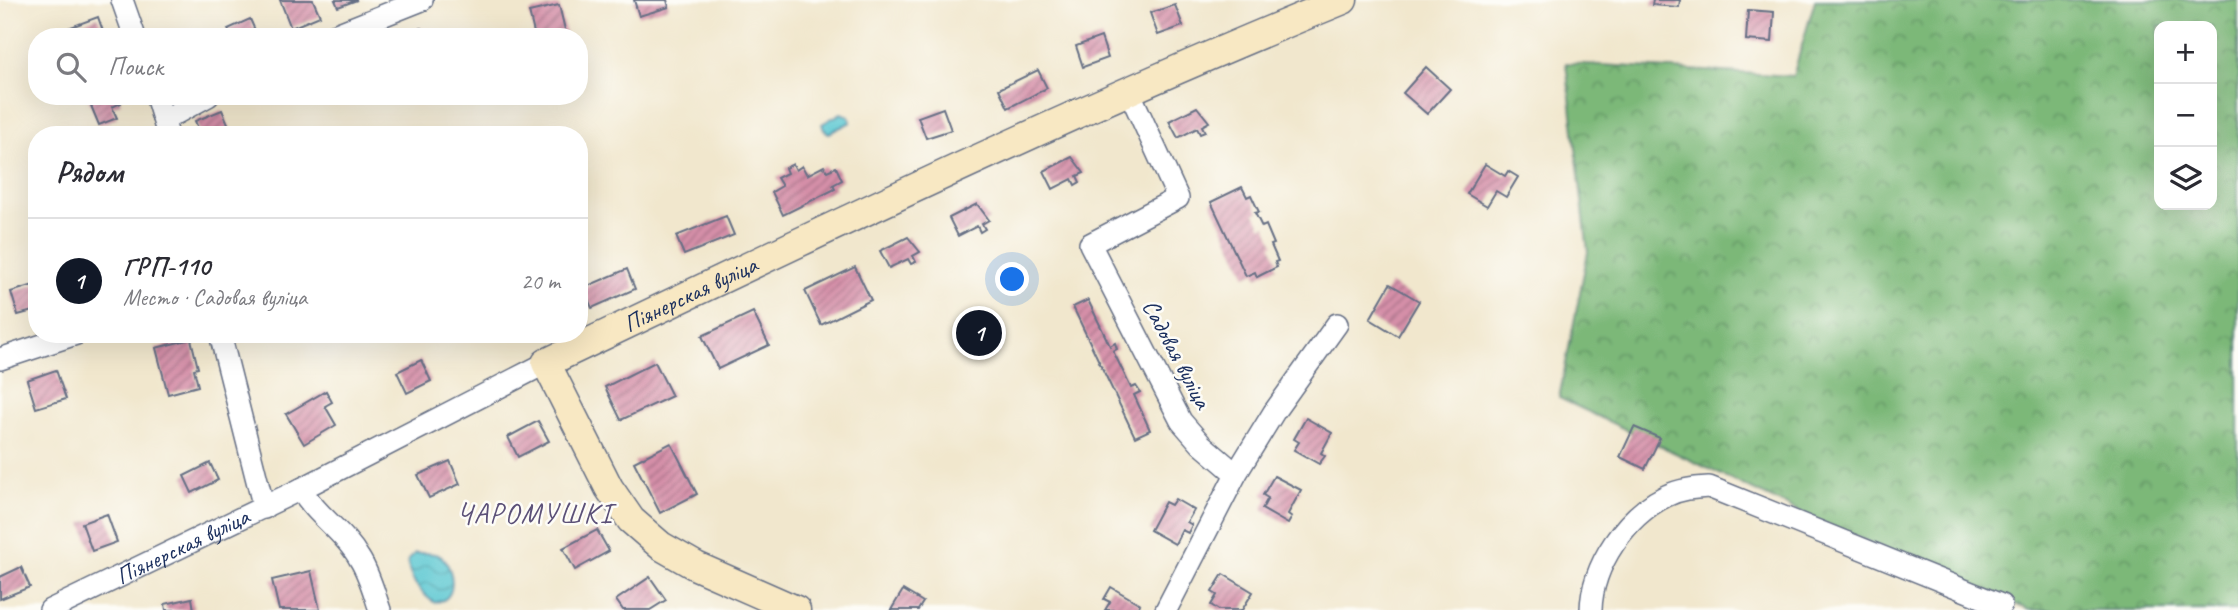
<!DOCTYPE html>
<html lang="ru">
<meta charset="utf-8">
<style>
body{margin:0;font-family:Caveat,sans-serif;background:#f2f2f3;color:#2b2b33}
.controls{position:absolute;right:21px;top:21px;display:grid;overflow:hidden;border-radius:14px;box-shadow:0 7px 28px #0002}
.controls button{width:63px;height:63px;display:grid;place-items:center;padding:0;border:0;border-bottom:2px solid #e1e1e2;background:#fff;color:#2b2b33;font:35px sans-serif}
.you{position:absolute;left:1013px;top:280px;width:24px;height:24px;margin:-18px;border:5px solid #fff;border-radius:50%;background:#1a73e8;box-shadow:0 0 0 10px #1a73e833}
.badge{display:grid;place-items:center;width:46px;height:46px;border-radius:50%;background:#111827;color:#fff;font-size:23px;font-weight:700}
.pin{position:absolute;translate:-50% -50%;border:4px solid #fff;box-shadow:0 2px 7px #0006}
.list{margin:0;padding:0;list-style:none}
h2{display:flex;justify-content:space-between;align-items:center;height:91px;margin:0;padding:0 28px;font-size:30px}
h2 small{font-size:23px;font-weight:400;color:#7c7c81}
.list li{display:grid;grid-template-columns:46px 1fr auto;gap:21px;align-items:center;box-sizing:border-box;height:126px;padding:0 28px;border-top:2px solid #e1e1e2}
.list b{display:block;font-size:26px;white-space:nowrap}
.list p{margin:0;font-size:23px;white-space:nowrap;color:#7c7c81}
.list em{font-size:23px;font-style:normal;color:#7c7c81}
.icon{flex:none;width:38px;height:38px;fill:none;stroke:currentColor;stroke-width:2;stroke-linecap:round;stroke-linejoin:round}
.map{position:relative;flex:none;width:2238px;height:610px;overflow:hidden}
.search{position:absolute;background:#fff;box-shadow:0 7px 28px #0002;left:28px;top:28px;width:560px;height:77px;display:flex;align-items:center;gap:18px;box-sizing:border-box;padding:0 24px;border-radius:28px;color:#7c7c81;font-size:26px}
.panel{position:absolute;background:#fff;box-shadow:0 7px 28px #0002;left:28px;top:126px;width:560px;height:217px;border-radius:28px}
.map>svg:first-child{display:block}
.forest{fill:url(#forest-crowns);stroke:#4b746b;stroke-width:2;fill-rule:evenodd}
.water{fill:url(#water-waves);stroke:#3a7b98;stroke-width:2}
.building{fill:url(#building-hatch)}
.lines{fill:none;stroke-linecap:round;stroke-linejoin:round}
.street-casing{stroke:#666f85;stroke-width:24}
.secondary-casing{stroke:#666f85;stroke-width:31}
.street{stroke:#fff;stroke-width:21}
.secondary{stroke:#f8e8c3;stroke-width:28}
.labels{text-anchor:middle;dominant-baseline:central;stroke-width:5;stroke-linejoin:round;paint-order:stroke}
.street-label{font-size:24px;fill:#1b2f5e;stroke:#fdfcf7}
.quarter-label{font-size:28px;letter-spacing:2px;fill:#5c5178;stroke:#fdfcf7}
</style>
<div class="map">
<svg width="2238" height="610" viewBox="0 0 2238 610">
<defs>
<pattern id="forest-crowns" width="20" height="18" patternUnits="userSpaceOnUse" patternTransform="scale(1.75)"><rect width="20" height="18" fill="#7bb878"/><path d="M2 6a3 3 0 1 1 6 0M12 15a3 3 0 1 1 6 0" fill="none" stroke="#649666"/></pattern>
<pattern id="water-waves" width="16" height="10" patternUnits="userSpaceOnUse" patternTransform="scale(1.75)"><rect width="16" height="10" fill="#5ac7d1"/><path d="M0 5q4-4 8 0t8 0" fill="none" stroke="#4aa2ad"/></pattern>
<pattern id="building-hatch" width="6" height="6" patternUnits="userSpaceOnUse" patternTransform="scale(1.75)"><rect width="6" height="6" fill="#d58fa8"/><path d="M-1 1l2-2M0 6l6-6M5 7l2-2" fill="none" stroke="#ac758c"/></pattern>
</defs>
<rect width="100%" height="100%" fill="#fdfcf7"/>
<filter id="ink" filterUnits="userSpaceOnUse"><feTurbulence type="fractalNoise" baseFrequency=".0143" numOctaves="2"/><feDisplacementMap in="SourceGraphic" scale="14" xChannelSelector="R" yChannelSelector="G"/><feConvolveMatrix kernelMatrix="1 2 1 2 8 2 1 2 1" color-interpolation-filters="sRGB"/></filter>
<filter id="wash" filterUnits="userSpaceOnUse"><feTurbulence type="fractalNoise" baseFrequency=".00686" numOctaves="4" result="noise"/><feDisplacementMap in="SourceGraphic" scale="28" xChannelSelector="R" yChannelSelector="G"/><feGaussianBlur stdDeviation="1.57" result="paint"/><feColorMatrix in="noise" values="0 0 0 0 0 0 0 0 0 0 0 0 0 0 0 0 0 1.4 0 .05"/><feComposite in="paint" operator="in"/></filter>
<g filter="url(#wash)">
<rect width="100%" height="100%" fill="#f1e7cd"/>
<path class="forest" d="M1815,0H2238V610H2029L1819,521L1559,398L1588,252L1566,63L1793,76ZM2159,26H2212V205H2159Z"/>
<g class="water">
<polygon points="841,113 848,116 851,122 829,133 824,130 822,124"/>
<path d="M415,553C423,553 431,552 438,555C451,560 458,590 445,599C444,600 436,602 435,603C421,594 407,577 408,560Z"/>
</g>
<g id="blocks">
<g class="building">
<polygon points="280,0 313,0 320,16 291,28"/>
<polygon points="335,0 357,0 338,7"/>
<polygon points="634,0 667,0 669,7 639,16"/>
<polygon points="1653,0 1680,0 1679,7 1652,5"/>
<polygon points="559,5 566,34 556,37 535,37 529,12"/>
<polygon points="1175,5 1183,26 1158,35 1150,13"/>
<polygon points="1748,10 1774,12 1772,42 1746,40"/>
<polygon points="98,17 105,37 72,37 68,28"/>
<polygon points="250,19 258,37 231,37 228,29"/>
<polygon points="421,28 425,37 400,37"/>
<polygon points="1101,37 1108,58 1083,67 1076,46"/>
<polygon points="1426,67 1450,89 1427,114 1403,93"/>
<polygon points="1038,70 1047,88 1008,108 999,89"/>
<polygon points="87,96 118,96 121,103 112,107 117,118 99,125"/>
<polygon points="1197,107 1209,122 1202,126 1205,132 1200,134 1197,128 1178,138 1169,121"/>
<polygon points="943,108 951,130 926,138 918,117"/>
<polygon points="222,110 230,128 214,135 201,135 195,121"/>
<polygon points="1072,157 1084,173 1077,176 1080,182 1075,185 1072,179 1053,189 1044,171"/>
<polygon points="793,164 796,170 802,166 807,175 824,166 827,171 836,167 842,180 833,185 835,189 783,215 772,192 782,186 777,178 787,173 785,168"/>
<polygon points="1485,164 1505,176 1508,171 1518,177 1506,197 1496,191 1487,206 1467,194"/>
<polygon points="1242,187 1247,197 1251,195 1259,212 1255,213 1262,227 1266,225 1274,244 1271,245 1278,261 1275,262 1277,267 1257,277 1255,272 1246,276 1211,202"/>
<polygon points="977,204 989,220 982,224 985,229 980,232 977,226 958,236 949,218"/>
<polygon points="726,216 734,235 684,255 676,236"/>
<polygon points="908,237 920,252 913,256 916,262 911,264 908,259 889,268 880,251"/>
<polygon points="855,267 871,300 821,325 805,291"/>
<polygon points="627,269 635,289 592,308 583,288"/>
<polygon points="37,284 37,310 18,315 11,292"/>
<polygon points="1390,284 1419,301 1398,336 1370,319"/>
<polygon points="1088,300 1110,346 1115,343 1117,349 1113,351 1131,388 1136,386 1140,392 1134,395 1150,430 1135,437 1073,307"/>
<polygon points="753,312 769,345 718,369 702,336"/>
<polygon points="985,325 988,338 974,341 971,328"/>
<polygon points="191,339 198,368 194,369 198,386 168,394 156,348"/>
<polygon points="421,360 431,381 407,393 397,372"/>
<polygon points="655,362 672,396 621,420 605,387"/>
<polygon points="56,370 66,399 36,408 27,380"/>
<polygon points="326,391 332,402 325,406 336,425 304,444 286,414"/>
<polygon points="1306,418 1332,433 1321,453 1325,456 1319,464 1294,450 1299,442 1294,439"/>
<polygon points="538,421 549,441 518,457 508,437"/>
<polygon points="1634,427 1660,438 1645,469 1620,457"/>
<polygon points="671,443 697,494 660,513 634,462"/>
<polygon points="450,461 460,484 429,498 418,475"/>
<polygon points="210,463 218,480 192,493 184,476"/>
<polygon points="1274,476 1301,490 1288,514 1292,517 1288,524 1262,509 1268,498 1263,495"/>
<polygon points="1175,499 1194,510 1187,522 1192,525 1188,533 1182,530 1175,544 1150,530 1165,502 1171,505"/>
<polygon points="107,514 117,542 92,551 82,523"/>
<polygon points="597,530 609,551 575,570 563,548"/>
<polygon points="21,567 30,587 0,599 0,577"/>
<polygon points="311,571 320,610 279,610 272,580"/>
<polygon points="1223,574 1253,592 1242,610 1219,610 1211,605 1217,595 1212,592"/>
<polygon points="650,577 666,600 650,610 623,610 616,600"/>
<polygon points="1111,587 1140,604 1136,610 1105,610 1110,602 1104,599"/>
<polygon points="903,590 923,602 918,610 891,610"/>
<polygon points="192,598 194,610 166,610 165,604"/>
</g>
</g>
</g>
<g filter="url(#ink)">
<use href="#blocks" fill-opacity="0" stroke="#666f85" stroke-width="2"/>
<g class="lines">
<defs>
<g id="street">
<polyline points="122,0 135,37"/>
<polyline points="329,37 422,0"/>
<polyline points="1129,91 1178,198 1090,244 1181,421 1201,444 1236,474"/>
<polyline points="156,96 168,135"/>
<polyline points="164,120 208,96"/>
<polyline points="220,334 264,508"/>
<polyline points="0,359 76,334"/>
<path d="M301,489C316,516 344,531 359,558C369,573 374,593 380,610"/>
<path id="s1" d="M50,610L301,489L546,363"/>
<polyline points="1166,610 1236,474 1274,412 1337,324"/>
<path d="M1591,610C1592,565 1626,516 1666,496C1680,489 1694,488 1709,487L2001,605L1998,610"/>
</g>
<g id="secondary">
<path id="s2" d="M796,610L696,566L661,546L631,520L609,488L546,363C810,237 1072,110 1343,0"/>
</g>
</defs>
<use href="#street" class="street-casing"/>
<use href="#secondary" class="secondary-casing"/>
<use href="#street" class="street"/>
<use href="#secondary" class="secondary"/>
</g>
</g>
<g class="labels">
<g class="street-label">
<text stroke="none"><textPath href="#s2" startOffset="528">Піянерская вуліца</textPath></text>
<text transform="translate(1177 354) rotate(62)">Садовая вуліца</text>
<text stroke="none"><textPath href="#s1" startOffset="147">Піянерская вуліца</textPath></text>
</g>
<g class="quarter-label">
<text x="535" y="513">ЧАРОМУШКІ</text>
</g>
</g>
</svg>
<div class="controls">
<button>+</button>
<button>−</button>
<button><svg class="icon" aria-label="layers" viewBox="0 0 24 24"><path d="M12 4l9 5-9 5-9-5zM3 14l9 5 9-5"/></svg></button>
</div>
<div class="you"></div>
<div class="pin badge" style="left:979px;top:333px">1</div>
<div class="search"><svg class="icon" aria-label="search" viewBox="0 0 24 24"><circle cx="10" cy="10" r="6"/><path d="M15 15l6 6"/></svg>Поиск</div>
<section class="panel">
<h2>Рядом<small></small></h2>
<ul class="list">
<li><span class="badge">1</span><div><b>ГРП-110</b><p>Место · Садовая вуліца</p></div><em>20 m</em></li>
</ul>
</section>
</div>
